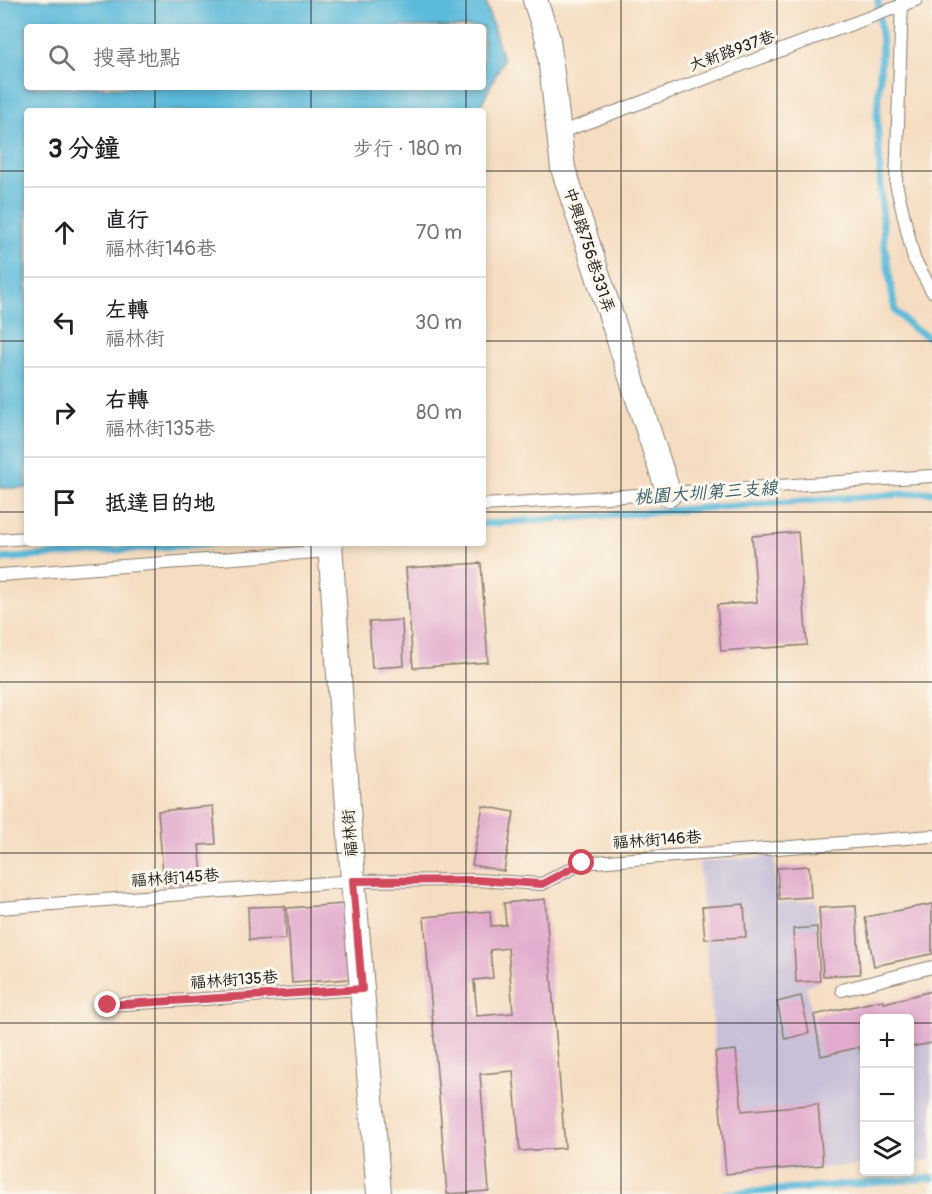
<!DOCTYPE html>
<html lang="zh-TW">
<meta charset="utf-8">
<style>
body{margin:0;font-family:Pangolin,"LXGW WenKai TC",sans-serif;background:#f2f2f2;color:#202124}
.controls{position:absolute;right:18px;bottom:18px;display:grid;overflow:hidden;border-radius:6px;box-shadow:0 3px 9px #0003}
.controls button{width:54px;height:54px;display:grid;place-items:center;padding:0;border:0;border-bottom:2px solid #e0e0e0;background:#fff;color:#202124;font:30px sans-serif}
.stop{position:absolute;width:18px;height:18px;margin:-14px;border:4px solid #d1495b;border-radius:50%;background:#fff}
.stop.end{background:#d1495b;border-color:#fff;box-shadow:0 2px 6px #0008}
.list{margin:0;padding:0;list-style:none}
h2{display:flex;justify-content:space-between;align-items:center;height:78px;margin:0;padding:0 24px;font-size:26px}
h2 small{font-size:20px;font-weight:400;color:#757577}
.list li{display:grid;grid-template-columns:39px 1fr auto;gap:18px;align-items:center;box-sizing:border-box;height:90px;padding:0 24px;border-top:2px solid #e0e0e0}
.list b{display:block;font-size:22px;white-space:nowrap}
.list p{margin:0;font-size:20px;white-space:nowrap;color:#757577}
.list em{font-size:20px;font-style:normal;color:#757577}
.icon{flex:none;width:33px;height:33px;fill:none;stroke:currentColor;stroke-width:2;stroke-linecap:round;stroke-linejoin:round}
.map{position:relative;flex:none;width:932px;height:1194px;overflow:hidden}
.search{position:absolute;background:#fff;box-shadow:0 3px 9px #0003;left:24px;top:24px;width:462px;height:66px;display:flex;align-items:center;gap:15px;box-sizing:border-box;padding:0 21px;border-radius:6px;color:#757577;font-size:22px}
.panel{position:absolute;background:#fff;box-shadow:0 3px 9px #0003;left:24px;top:108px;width:462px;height:438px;border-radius:6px}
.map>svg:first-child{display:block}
.industrial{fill:#c7c0d8}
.water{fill:#5cbada;stroke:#3c6b7b;stroke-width:1.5;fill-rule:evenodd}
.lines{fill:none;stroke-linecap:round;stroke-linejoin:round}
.stream{stroke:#5cbada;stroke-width:7}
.building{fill:#e2abcd;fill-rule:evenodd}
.lane-casing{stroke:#887c6e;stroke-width:14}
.street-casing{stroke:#887c6e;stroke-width:26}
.lane{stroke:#fff;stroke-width:12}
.street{stroke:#fff;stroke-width:24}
.route{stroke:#d1495b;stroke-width:8}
.grid{fill:none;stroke:#1c1c1c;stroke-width:1.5;stroke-opacity:0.55}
.labels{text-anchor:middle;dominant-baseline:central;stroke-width:6;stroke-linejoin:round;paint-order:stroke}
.street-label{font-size:16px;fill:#1c1c1c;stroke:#fbf7ec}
.water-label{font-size:18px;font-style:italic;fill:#365b68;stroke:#fbf7ec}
</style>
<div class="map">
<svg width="932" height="1194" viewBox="0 0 932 1194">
<rect width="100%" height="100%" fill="#fbf7ec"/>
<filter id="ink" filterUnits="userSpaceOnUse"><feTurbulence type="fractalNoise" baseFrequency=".0167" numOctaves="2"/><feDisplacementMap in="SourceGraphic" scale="12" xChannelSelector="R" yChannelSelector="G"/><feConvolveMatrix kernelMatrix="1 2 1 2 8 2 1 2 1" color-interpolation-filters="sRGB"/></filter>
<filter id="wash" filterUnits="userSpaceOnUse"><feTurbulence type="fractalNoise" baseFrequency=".008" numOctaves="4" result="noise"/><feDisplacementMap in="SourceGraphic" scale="24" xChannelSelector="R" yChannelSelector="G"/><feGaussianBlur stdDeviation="1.35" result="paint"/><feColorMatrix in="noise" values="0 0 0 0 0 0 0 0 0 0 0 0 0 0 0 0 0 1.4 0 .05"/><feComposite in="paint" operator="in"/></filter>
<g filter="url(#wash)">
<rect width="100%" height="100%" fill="#f5ddc1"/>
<g class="industrial">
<polygon points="774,856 777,903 816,900 820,981 806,986 821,1056 860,1047 860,1051 864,1050 864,1165 726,1174 699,862"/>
<polygon points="932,1042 932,1161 910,1162 910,1047"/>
</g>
<path class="water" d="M3,0H485L503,60L478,111H27V488H0V2ZM27,27H483V87H27Z"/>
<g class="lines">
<g class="stream">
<polyline points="878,0 882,45 877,116 880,173 884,242 895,311 913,328 932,339"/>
<polyline points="483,524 932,492"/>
<polyline points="0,559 211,543"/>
<polyline points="727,1194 932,1178"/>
</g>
</g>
<g id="blocks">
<g class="building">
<polygon points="798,532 807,645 721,651 717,605 757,602 752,536"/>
<polygon points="481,563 488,662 413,668 406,568"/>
<polygon points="402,620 404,666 372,668 369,622"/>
<polygon points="213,806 216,844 199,845 203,883 164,886 158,811"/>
<polygon points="483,806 514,812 504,871 472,865"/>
<polygon points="809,866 811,897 779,899 777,868"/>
<path d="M545,899L565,1148L520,1151L513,1071L480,1074L489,1191L447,1194L424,917L490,911L491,926L506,925L504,903ZM508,948L513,1013L477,1016L474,980L493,978L490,950Z"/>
<polygon points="344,904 349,979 292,983 287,908"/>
<polygon points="744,904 746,937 705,939 702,907"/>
<polygon points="932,904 932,954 874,966 865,917"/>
<polygon points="285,906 286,939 249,940 248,907"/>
<polygon points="856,906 860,974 823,976 819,908"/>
<polygon points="817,927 820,981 796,982 793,929"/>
<polygon points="932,991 932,1043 910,1047 910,1018 864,1018 864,1050 860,1051 860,1047 821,1056 814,1015 883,1000 884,1003"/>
<polygon points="801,996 809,1033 785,1039 777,1002"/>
<polygon points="736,1050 742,1111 818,1104 823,1165 726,1174 715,1052"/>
</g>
</g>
</g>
<g filter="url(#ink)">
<use href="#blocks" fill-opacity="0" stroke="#887c6e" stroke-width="1.5"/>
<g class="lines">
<defs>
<g id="lane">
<polyline points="902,0 896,184 914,259 932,291"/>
<polyline points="559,133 916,0"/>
<polyline points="483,505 932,476"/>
<polyline points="0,540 27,538"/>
<polyline points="0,575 330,551"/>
<polyline points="0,908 353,881 476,880 542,884 582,863 932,836"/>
<polyline points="842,990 932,967"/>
<polyline points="108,1005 362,989"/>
</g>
<g id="street">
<polyline points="535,0 548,39 563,168 669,494"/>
<polyline points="330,543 353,881 379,1194"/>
</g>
</defs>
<use href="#lane" class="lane-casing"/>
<use href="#street" class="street-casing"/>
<use href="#lane" class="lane"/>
<use href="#street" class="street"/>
</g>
</g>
<g class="lines" filter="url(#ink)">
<polyline class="route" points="108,1005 362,989 353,881 476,880 542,884 582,863"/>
</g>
<path class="grid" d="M155,0V27M311,0V27M466,0V27M621,0V1194M777,0V1194M155,87V111M311,87V111M466,87V111M0,171H27M483,171H932M0,341H27M483,341H932M0,512H27M483,512H932M155,543V1194M311,543V1194M466,543V1194M0,682H932M0,853H932M0,1023H864M910,1023H932"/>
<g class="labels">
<g class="street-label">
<text transform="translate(732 51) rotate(-20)">大新路937巷</text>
<text transform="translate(589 250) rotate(72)">中興路756巷331弄</text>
<text transform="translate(350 833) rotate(-94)">福林街</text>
<text transform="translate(657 840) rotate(-4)">福林街146巷</text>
<text transform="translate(175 878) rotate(-4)">福林街145巷</text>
<text transform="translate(234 980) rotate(-4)">福林街135巷</text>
</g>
<g class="water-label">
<text transform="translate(706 493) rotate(-4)">桃園大圳第三支線</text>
</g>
</g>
</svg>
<div class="controls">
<button>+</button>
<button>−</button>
<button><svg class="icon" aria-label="layers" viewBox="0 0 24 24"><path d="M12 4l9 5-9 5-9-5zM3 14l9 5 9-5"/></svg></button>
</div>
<div class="stop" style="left:582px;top:863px"></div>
<div class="stop end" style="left:108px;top:1005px"></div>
<div class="search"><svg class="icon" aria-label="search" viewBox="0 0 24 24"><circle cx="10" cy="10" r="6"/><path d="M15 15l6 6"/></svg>搜尋地點</div>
<section class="panel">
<h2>3 分鐘<small>步行 · 180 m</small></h2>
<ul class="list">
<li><svg class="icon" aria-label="ahead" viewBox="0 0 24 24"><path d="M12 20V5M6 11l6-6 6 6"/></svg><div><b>直行</b><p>福林街146巷</p></div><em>70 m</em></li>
<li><svg class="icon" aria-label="left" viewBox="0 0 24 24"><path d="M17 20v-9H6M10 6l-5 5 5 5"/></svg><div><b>左轉</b><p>福林街</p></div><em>30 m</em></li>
<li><svg class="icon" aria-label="right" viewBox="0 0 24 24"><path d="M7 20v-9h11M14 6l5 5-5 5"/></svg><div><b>右轉</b><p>福林街135巷</p></div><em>80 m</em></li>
<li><svg class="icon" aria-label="arrive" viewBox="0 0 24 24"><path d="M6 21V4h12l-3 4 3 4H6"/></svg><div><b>抵達目的地</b></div></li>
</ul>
</section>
</div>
